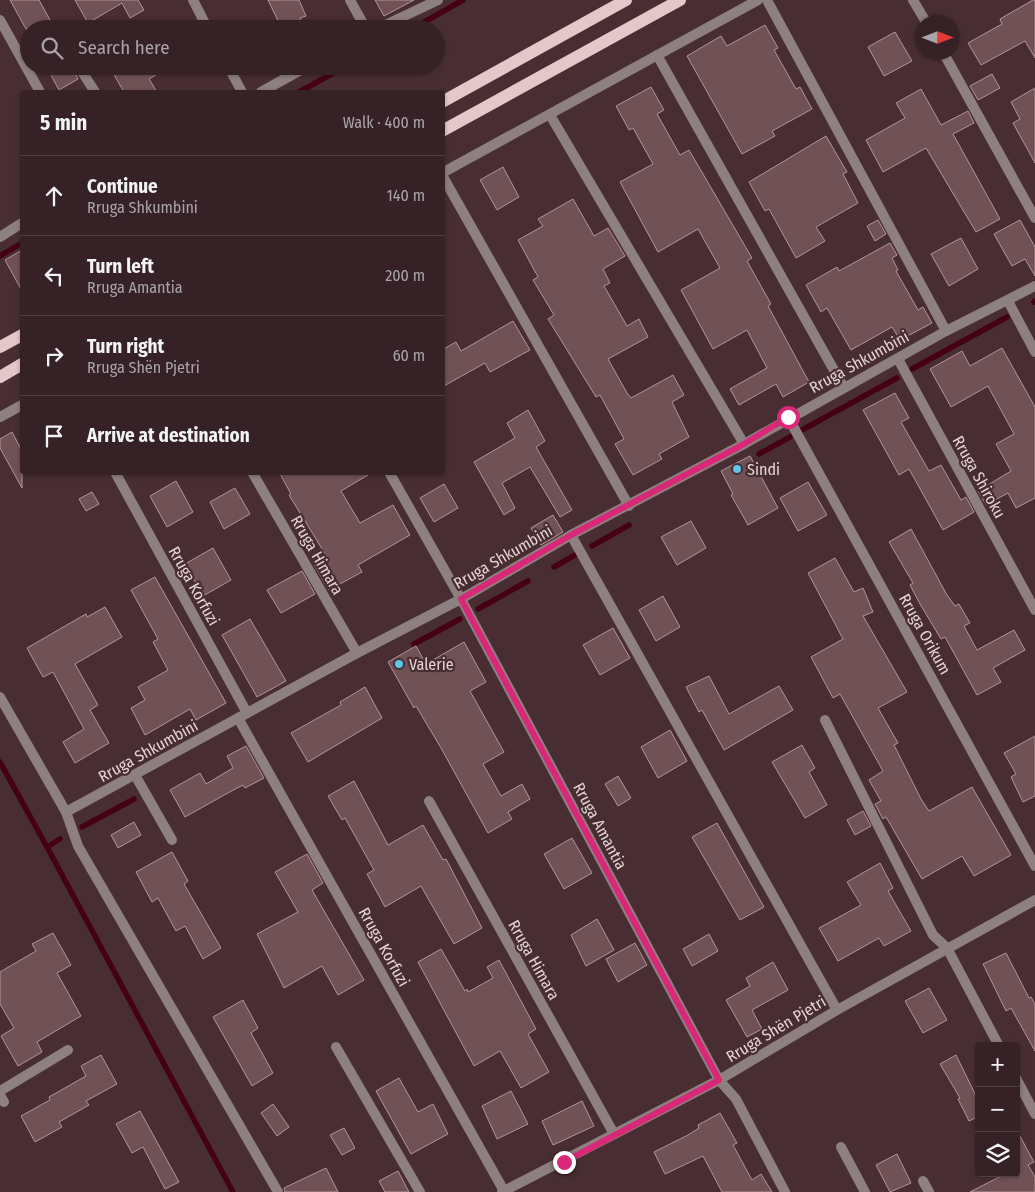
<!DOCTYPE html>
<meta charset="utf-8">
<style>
body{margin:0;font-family:"Fira Sans Condensed",sans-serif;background:#412f32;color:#f1f3f6}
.controls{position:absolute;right:15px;bottom:15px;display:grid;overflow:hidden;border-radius:5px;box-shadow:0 1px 4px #0004}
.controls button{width:45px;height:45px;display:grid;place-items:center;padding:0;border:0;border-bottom:1px solid #503f43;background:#362226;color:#f1f3f6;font:25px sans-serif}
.compass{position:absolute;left:915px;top:15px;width:45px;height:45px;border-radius:50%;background:#362226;box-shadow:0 1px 4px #0004;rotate:90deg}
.stop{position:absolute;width:15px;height:15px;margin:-11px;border:4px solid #db2777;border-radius:50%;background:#fff}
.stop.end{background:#db2777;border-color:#fff;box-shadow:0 1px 5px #0008}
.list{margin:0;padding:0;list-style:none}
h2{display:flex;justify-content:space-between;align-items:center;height:65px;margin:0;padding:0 20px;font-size:21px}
h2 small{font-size:16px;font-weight:400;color:#aaa4a7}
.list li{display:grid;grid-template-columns:32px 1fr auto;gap:15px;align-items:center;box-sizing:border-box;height:80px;padding:0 20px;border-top:1px solid #503f43}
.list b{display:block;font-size:19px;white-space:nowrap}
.list p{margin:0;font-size:16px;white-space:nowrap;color:#aaa4a7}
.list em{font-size:16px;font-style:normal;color:#aaa4a7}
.icon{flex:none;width:28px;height:28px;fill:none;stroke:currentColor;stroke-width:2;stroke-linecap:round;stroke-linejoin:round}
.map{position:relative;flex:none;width:1035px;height:1192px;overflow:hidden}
.search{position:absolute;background:#362226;box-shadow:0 1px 4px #0004;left:20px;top:20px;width:425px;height:55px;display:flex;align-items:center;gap:12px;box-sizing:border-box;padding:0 18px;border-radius:28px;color:#aaa4a7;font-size:19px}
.panel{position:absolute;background:#362226;box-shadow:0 1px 4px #0004;left:20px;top:90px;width:425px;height:385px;border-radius:5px}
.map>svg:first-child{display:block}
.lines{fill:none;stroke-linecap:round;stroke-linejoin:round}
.stream{stroke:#460016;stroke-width:5.5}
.building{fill:#705256;stroke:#b49397}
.street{stroke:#8e7f81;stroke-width:10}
.primary{stroke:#e5c7ca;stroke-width:12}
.route{stroke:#db2777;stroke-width:6}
.poi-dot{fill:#5cc7e7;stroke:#482e32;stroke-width:2}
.labels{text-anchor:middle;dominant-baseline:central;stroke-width:4.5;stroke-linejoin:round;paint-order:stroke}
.street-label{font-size:16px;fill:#e5d4d5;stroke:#482e32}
.poi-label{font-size:16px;fill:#e5d4d5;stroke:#482e32;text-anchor:start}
</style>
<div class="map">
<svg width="1035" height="1192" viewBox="0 0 1035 1192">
<rect width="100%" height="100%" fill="#482e32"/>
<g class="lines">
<g class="stream">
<polyline points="412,29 463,0"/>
<polyline points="299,92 346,66"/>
<polyline points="0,256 22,243"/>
<polyline points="1034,302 1035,301"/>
<polyline points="912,369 1007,317"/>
<polyline points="802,430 897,378"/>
<polyline points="759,454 790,437"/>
<polyline points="592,546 629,525"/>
<polyline points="554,567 575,555"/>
<polyline points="478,609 528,581"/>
<polyline points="414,644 460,619"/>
<polyline points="0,762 47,847"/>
<polyline points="82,827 134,799"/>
<polyline points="60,839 47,847 233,1192"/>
</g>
</g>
<g class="building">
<polygon points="10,0 39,0 55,29 26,29"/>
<polygon points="75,0 138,0 144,10 130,18 122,3 88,23"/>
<polygon points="268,0 299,0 306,16 300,18 305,29 282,29"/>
<polygon points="375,0 414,0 384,16"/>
<polygon points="1033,0 1035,0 1035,58 1025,41 981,65 968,43 1002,24 1000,19"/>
<polygon points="765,25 778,48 774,50 796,89 800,87 812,109 772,131 775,136 742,154 687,56 721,36 727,46"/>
<polygon points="895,32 912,61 884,76 868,47"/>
<polygon points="46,66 72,66 78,79 59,90"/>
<polygon points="109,66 171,66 149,79 157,92 124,92"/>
<polygon points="992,74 1000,88 978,100 970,86"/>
<polygon points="651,87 664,110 657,114 680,155 689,150 752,258 747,261 771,304 768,306 809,382 783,397 776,384 739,405 730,389 767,368 747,330 713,349 681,290 720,268 698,229 658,252 620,182 653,164 633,128 629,130 616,106"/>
<polygon points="1035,88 1035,163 1013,123 1020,119 1011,102"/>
<polygon points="921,89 941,125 968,111 974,123 953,134 1000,219 976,232 926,148 883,172 866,140 905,118 896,103"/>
<polygon points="826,136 847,172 843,174 858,203 816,227 825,241 796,258 769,209 765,211 749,182"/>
<polygon points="503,167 519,197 497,210 480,180"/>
<polygon points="573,199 594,236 608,228 625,256 603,269 610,283 604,286 627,326 639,319 648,337 608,359 627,393 631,398 673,375 684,395 672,402 689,437 659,454 662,459 633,475 615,444 624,439 600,395 596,397 548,319 554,315 533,280 538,277 518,240 543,226 538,219"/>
<polygon points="878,220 886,234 875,241 867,226"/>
<polygon points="1020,220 1035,247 1035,276 1025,259 1012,266 994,234"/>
<polygon points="961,238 978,269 949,286 931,254"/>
<polygon points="890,243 897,255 892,258 898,270 896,271 918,310 923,307 932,323 900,340 892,327 851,350 827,308 821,312 806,285 837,267 839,271"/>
<polygon points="22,250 22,291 5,260"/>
<polygon points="513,321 530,350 490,372 485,363 442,387 442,350 456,342 461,351"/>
<polygon points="1002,348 1035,407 1035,498 1016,508 1008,493 986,505 978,491 1011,471 996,444 1014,434 988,386 951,407 930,369 962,351 970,366"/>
<polygon points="895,393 909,418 901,422 929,471 941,465 961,500 966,497 974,512 943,530 909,469 899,475 863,410"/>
<polygon points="528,410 545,441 536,447 572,510 560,517 530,467 502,483 515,508 504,515 474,462 515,438 507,423"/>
<polygon points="12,432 22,451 22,488 0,448 0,439"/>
<polygon points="750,456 778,508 748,525 731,495 733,494 721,471"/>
<polygon points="279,472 373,472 341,491 360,523 393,505 410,535 358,565 362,572 329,590 314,565 327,557 289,495 291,494"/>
<polygon points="176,481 193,512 167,527 150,496"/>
<polygon points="808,482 827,515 798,531 780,498"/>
<polygon points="444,484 458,508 434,522 420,498"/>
<polygon points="235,488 250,514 224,529 210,502"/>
<polygon points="92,492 99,504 86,511 79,499"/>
<polygon points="553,515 563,532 541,545 531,528"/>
<polygon points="691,521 706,548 677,565 661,537"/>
<polygon points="911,529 947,595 955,606 959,604 970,623 964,626 977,650 1014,630 1025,650 993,668 1001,682 977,695 945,637 941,639 920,604 910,585 913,583 889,542"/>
<polygon points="213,548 231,580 203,596 185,564"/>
<polygon points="835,558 854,592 863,588 873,612 863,616 907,692 878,708 898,743 894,745 921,799 929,811 972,787 1011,855 974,876 962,856 922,879 886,817 883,819 875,804 881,801 869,780 883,771 840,694 833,698 811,657 843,639 808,573"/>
<polygon points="302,571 315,594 281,613 267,590"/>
<polygon points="155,577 226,703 196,720 190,709 145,735 131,708 145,700 138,687 168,670 153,642 158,639 131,590"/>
<polygon points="663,596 680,627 656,641 639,610"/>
<polygon points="105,607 122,637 75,664 98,705 90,710 109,743 75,763 63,742 84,729 53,672 43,677 27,648 86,614 87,617"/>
<polygon points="250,619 286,681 257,697 222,635"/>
<polygon points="613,628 630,658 600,675 583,645"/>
<polygon points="464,642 486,682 470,691 504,752 483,764 501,796 522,784 530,799 508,812 512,819 488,833 441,748 416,706 414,708 388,662 416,646 426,664"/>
<polygon points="709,676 729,714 779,686 793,710 724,750 702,710 699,712 686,687"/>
<polygon points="365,687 382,718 308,762 291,733 341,705 340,702"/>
<polygon points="670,730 687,761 658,778 641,747"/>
<polygon points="1035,736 1035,796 1023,802 1011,777 1016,774 1004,753"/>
<polygon points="802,745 815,768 809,772 827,805 805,818 772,762"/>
<polygon points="246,746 264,778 245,788 243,785 226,794 185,817 170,790 200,773 206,784 233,768 227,756"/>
<polygon points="618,776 631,798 618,806 605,784"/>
<polygon points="354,781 388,845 423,825 443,860 446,859 482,928 454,944 421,886 385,907 367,874 374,870 345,818 342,820 328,796"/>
<polygon points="863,811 871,826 855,835 847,820"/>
<polygon points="134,822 141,835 118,848 111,835"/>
<polygon points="717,823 764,907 740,920 692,837"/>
<polygon points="572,838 592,873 564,889 544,854"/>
<polygon points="172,852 188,881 184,884 221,948 203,959 185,926 176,931 158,898 152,902 136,872"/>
<polygon points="307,854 323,883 312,890 364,980 338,995 322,966 284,988 257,934 298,912 275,872"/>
<polygon points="880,863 893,888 888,891 911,931 884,946 879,938 838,961 819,928 861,905 847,882"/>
<polygon points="597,919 614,950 586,966 571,935"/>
<polygon points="53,933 71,965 57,973 81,1016 37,1042 42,1052 18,1066 1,1036 14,1028 0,1004 0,972 36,951 32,944"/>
<polygon points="709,934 718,951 692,966 683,949"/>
<polygon points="635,943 647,965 618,982 606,959"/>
<polygon points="441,949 465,991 467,989 468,992 493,978 487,967 499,960 536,1029 528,1034 549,1072 521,1088 500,1051 474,1066 418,962"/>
<polygon points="1006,953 1029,998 1031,997 1035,1004 1035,1051 1011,1008 1006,1011 983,964"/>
<polygon points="773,962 788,990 752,1010 762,1029 747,1037 726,1000 750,986 746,978"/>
<polygon points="929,988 947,1020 923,1033 905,1001"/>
<polygon points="243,1000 258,1028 251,1033 273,1073 252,1086 213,1017"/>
<polygon points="101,1055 117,1084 86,1101 89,1105 59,1122 62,1127 35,1142 21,1116 50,1100 49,1097 86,1076 81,1066"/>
<polygon points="956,1055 979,1102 979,1116 969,1121 958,1099 960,1098 940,1064"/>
<polygon points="399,1078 418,1112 433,1104 448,1134 411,1154 376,1091"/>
<polygon points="511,1091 528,1124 497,1139 482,1106"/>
<polygon points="582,1101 594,1126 553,1145 542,1121"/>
<polygon points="273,1104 289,1127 277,1136 261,1113"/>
<polygon points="140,1111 179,1182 165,1189 143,1147 132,1153 116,1124"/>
<polygon points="720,1113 737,1143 733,1145 752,1180 761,1174 772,1192 722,1192 703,1156 665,1174 654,1152 688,1135 699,1128 698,1125"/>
<polygon points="344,1128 355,1148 342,1155 330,1135"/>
<polygon points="1016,1129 1034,1162 1028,1165 1035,1177 1035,1192 970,1192 1007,1173 1016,1173"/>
<polygon points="897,1154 911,1183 890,1192 876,1165"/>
<polygon points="326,1168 338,1192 285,1192 284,1188"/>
<polygon points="398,1171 409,1192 385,1192 379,1181"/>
</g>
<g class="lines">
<g class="street">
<polyline points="193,0 208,29"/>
<polyline points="350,0 366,29"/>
<polyline points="767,0 946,331"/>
<polyline points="913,0 926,22"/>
<polyline points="0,20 40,92"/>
<polyline points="377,29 438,0"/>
<polyline points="943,52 1035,218"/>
<polyline points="657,55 844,388"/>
<polyline points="228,66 242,92"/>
<polyline points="79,67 95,92"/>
<polyline points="261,92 308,66"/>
<polyline points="550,115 744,444"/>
<polyline points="442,173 758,0"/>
<polyline points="442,175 629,506"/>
<polyline points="0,237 22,223"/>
<polyline points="1008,301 1035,352"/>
<polyline points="898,359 1035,610"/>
<polyline points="0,417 22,405"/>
<polyline points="788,417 1035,866"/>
<polyline points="115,472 247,713"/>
<polyline points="252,472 357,653"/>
<polyline points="389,472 461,599 719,1080 736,1099 785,1192"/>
<polyline points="571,535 837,1010"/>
<polyline points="0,697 66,812 78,846 278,1192"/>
<polyline points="238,718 504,1191"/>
<polyline points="825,720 933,935 947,948 999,1046"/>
<polyline points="135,775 172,840"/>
<polyline points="429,801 614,1134"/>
<polyline points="66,812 357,653 461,599 571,535 744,444 946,331 1035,286"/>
<polyline points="336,1047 420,1192"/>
<polyline points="1016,1078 1035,1114"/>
<polyline points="0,1091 68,1050"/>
<polyline points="0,1095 4,1102"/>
<polyline points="841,1147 865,1192"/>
<polyline points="923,1181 929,1192"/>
<polyline points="502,1192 719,1080 837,1010 1035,900"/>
</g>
<g class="primary">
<polyline points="442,102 626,0"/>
<polyline points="442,131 680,0"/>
<polyline points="0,347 22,335"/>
<polyline points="0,377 22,364"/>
</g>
</g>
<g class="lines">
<polyline class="route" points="564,1162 719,1080 461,599 571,535 744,444 788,417"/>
</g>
<g class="poi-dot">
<circle cx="737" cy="469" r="5"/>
<circle cx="399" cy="664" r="5"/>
</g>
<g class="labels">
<g class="street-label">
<text transform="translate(859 362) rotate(-29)">Rruga Shkumbini</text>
<text transform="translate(979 477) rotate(61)">Rruga Shiroku</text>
<text transform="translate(317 555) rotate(60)">Rruga Himara</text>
<text transform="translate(503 557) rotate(-30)">Rruga Shkumbini</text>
<text transform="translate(194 586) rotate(61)">Rruga Korfuzi</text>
<text transform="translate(925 634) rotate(61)">Rruga Orikum</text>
<text transform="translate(148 751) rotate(-29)">Rruga Shkumbini</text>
<text transform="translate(600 826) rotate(62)">Rruga Amantia</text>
<text transform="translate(384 947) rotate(61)">Rruga Korfuzi</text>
<text transform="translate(534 960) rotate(61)">Rruga Himara</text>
<text transform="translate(776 1029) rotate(-31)">Rruga Shën Pjetri</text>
</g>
<g class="poi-label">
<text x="747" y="469">Sindi</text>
<text x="409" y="664">Valerie</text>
</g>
</g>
</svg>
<div class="controls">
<button>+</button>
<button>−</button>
<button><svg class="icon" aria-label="layers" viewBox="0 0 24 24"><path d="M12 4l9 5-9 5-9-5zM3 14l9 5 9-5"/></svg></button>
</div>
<svg class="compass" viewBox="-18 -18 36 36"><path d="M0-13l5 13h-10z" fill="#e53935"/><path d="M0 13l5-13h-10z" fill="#aaa4a7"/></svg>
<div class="stop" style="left:788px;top:417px"></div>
<div class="stop end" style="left:564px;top:1162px"></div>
<div class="search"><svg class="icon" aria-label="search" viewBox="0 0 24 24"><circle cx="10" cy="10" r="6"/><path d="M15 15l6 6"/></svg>Search here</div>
<section class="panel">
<h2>5 min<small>Walk · 400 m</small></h2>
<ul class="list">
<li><svg class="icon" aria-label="ahead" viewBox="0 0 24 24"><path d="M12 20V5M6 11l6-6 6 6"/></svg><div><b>Continue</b><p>Rruga Shkumbini</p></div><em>140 m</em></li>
<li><svg class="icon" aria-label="left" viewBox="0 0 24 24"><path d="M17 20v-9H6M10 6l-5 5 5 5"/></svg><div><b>Turn left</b><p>Rruga Amantia</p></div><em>200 m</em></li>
<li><svg class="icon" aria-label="right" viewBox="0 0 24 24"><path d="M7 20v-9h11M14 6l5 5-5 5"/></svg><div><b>Turn right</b><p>Rruga Shën Pjetri</p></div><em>60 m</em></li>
<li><svg class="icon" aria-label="arrive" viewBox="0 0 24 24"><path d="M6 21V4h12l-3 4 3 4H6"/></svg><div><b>Arrive at destination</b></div></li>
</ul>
</section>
</div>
